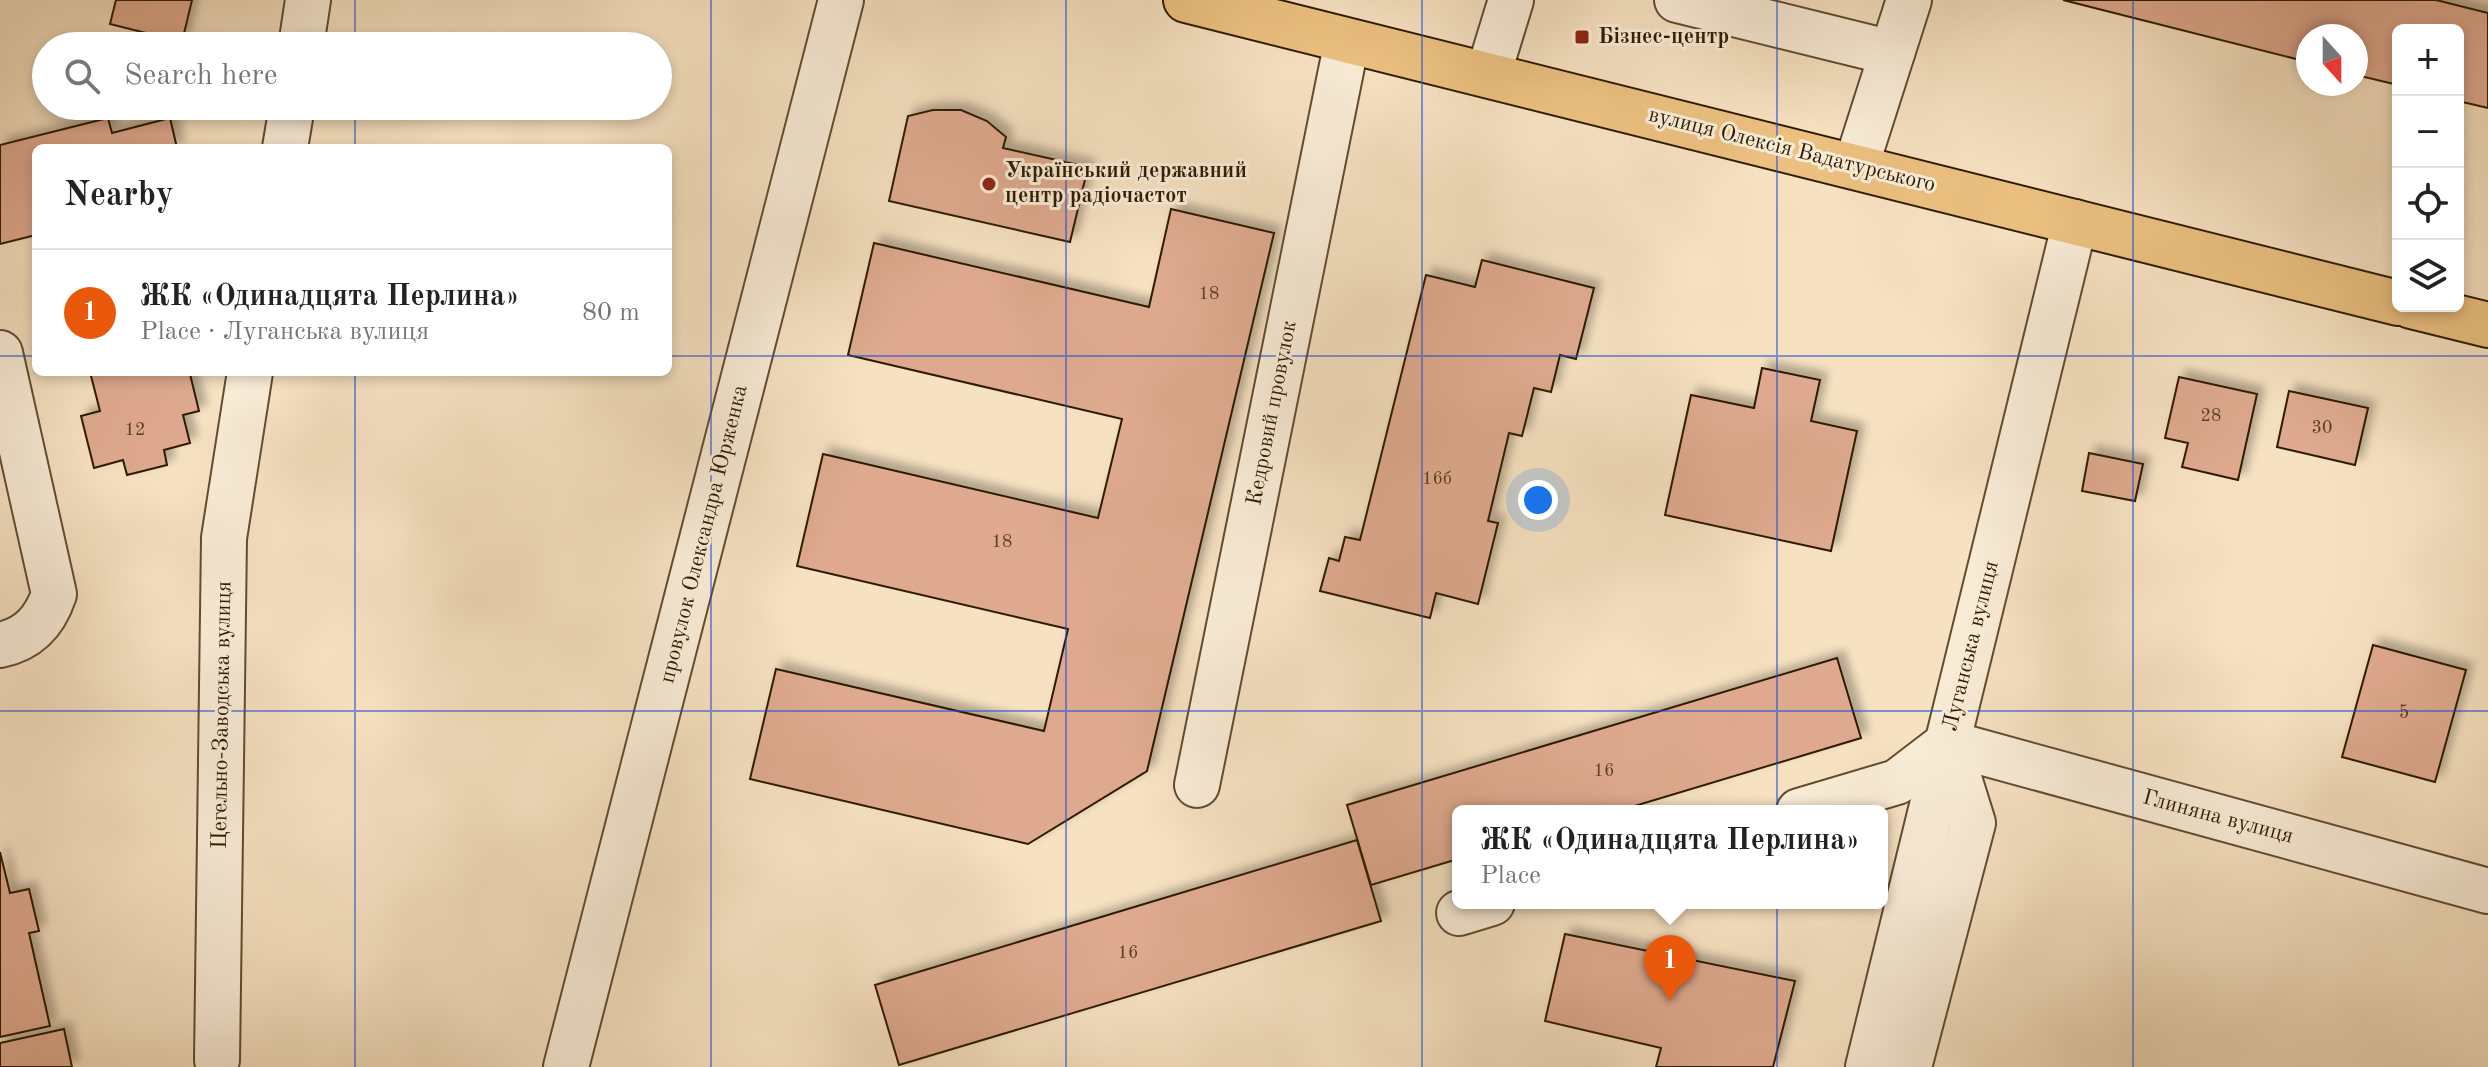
<!DOCTYPE html>
<meta charset="utf-8">
<style>
body{margin:0;font-family:"Old Standard TT",serif;background:#f6f6f6;color:#222}
.controls{position:absolute;right:24px;top:24px;display:grid;overflow:hidden;border-radius:12px;box-shadow:0 4px 12px #0003}
.controls button{width:72px;height:72px;display:grid;place-items:center;padding:0;border:0;border-bottom:2px solid #e0e0e0;background:#fff;color:#222;font:40px sans-serif}
.compass{position:absolute;left:2296px;top:24px;width:72px;height:72px;border-radius:50%;background:#fff;box-shadow:0 4px 12px #0003;rotate:159deg}
.you{position:absolute;left:1538px;top:500px;width:28px;height:28px;margin:-20px;border:6px solid #fff;border-radius:50%;background:#1a73e8;box-shadow:0 0 0 12px #1a73e833}
.badge{display:grid;place-items:center;width:52px;height:52px;border-radius:50%;background:#ea580c;color:#fff;font-size:26px;font-weight:700}
.pin{position:absolute;translate:-50% -66px;filter:drop-shadow(0 2px 4px #0008)}
.pin::after{content:'';position:absolute;top:42px;width:28px;height:24px;background:inherit;clip-path:polygon(0 0,100% 0,50% 100%)}
.popup{position:absolute;left:1452px;top:805px;width:436px;height:104px;box-sizing:border-box;display:grid;place-content:center;border-radius:12px;background:#fff;filter:drop-shadow(0 2px 6px #0005);font-size:26px;white-space:nowrap;color:#767676}
.popup b{font-size:30px;color:#222}
.popup::after{content:'';position:absolute;left:50%;top:100%;margin-left:-16px;border:16px solid transparent;border-top-color:#fff}
.list{margin:0;padding:0;list-style:none}
h2{display:flex;justify-content:space-between;align-items:center;height:104px;margin:0;padding:0 32px;font-size:34px}
h2 small{font-size:26px;font-weight:400;color:#767676}
.list li{display:grid;grid-template-columns:52px 1fr auto;gap:24px;align-items:center;box-sizing:border-box;height:128px;padding:0 32px;border-top:2px solid #e0e0e0}
.list b{display:block;font-size:30px;white-space:nowrap}
.list p{margin:0;font-size:26px;white-space:nowrap;color:#767676}
.list em{font-size:26px;font-style:normal;color:#767676}
.icon{flex:none;width:44px;height:44px;fill:none;stroke:currentColor;stroke-width:2;stroke-linecap:round;stroke-linejoin:round}
.map{position:relative;flex:none;width:2488px;height:1067px;overflow:hidden}
.search{position:absolute;background:#fff;box-shadow:0 4px 12px #0003;left:32px;top:32px;width:640px;height:88px;display:flex;align-items:center;gap:20px;box-sizing:border-box;padding:0 28px;border-radius:44px;color:#767676;font-size:30px}
.panel{position:absolute;background:#fff;box-shadow:0 4px 12px #0003;left:32px;top:144px;width:640px;height:232px;border-radius:12px}
.map>svg:first-child{display:block}
.building{fill:#dea98e;stroke:#2f1b00;stroke-width:2;filter:url(#shadow)}
.lines{fill:none;stroke-linecap:round;stroke-linejoin:round}
.minor-casing{stroke:#614c30;stroke-width:48}
.major-casing{stroke:#2f1b00;stroke-width:48}
.minor{stroke:#f9ecd7;stroke-width:44}
.major{stroke:#ebc080;stroke-width:44}
.grid{fill:none;stroke:#1d4ed8;stroke-width:2;stroke-opacity:0.55}
.poi-dot{fill:#8f2418;stroke:#f9ecd7;stroke-width:3}
.labels{text-anchor:middle;dominant-baseline:central;stroke-width:6;stroke-linejoin:round;paint-order:stroke}
.number-label{font-size:18px;fill:#5b3e24}
.poi-label{font-size:22px;font-weight:bold;fill:#2f1b00;stroke:#f9ecd7;text-anchor:start}
.street-label{font-size:22px;fill:#2f1b00;stroke:#f9ecd7}
</style>
<div class="map">
<svg width="2488" height="1067" viewBox="0 0 2488 1067">
<defs>
<filter id="shadow"><feDropShadow dx="7" dy="-7" stdDeviation="4" flood-color="#0004"/></filter>
</defs>
<rect width="100%" height="100%" fill="#f6e1c1"/>
<filter id="stains"><feTurbulence type="fractalNoise" baseFrequency=".0025" numOctaves="4"/><feColorMatrix values="0 0 0 0 .2 0 0 0 0 .09 0 0 0 0 .02 0 0 0 .5 -.17"/></filter>
<radialGradient id="worn" r=".72"><stop offset=".6" stop-color="#630" stop-opacity="0"/><stop offset="1" stop-color="#630" stop-opacity=".3"/></radialGradient>
<g class="building">
<polygon points="116,0 192,0 182,42 110,24"/>
<polygon points="2063,0 2436,0 2488,13 2488,108 2458,101 2458,30 2398,30 2398,85 2356,75 2356,36 2308,36 2308,62"/>
<polygon points="933,110 961,110 987,121 1006,137 1003,148 1088,167 1070,242 889,201 908,116"/>
<polygon points="108,118 112,133 170,118 177,148 36,148 36,235 0,244 0,145"/>
<polygon points="1171,209 1274,233 1147,771 1028,844 750,779 776,669 1044,731 1068,629 797,566 823,454 1098,518 1122,419 848,355 874,243 1149,307"/>
<polygon points="1482,260 1594,288 1576,359 1560,355 1551,392 1534,388 1522,436 1509,433 1488,521 1498,523 1478,604 1436,593 1430,618 1320,591 1329,558 1339,561 1345,537 1360,540 1426,275 1475,287"/>
<polygon points="1762,368 1820,380 1811,421 1857,431 1831,551 1665,515 1691,395 1754,408"/>
<polygon points="90,372 200,372 190,374 199,411 183,415 190,443 164,450 167,465 127,475 123,460 94,468 81,416 100,411"/>
<polygon points="2179,377 2257,394 2238,480 2182,467 2188,443 2165,438"/>
<polygon points="2289,391 2368,408 2355,465 2277,447"/>
<polygon points="2089,453 2143,464 2135,501 2082,491"/>
<polygon points="2373,645 2466,670 2435,782 2342,757"/>
<polygon points="1837,658 1861,738 1618,811 1458,811 1458,859 1371,885 1347,805"/>
<polygon points="1357,840 1381,921 899,1065 875,985"/>
<polygon points="0,852 10,893 29,889 39,931 29,933 50,1026 0,1037"/>
<polygon points="1565,934 1795,981 1773,1067 1656,1067 1661,1048 1545,1021"/>
<polygon points="64,1029 72,1067 0,1067 0,1043"/>
</g>
<g class="lines">
<defs>
<g id="minor">
<polyline points="1677,0 1892,53"/>
<polyline points="301,46 308,0"/>
<polyline points="1488,75 1511,0"/>
<polyline points="285,148 292,106"/>
<polyline points="1856,166 1909,0"/>
<path d="M0,353L54,594C45,621 29,639 0,645"/>
<polyline points="1948,743 2488,891"/>
<polyline points="1197,785 1347,41"/>
<polyline points="1799,811 1897,782 1948,743"/>
<polyline points="1459,913 1492,903"/>
<polyline points="217,1060 224,538 250,372"/>
<polyline points="566,1067 841,0"/>
<polyline points="1868,1067 2075,222"/>
<polyline points="1909,1067 1973,823 1948,743"/>
</g>
<g id="major">
<polyline points="1186,0 2398,303"/>
<polyline points="2411,306 2488,325"/>
</g>
</defs>
<use href="#minor" class="minor-casing"/>
<use href="#major" class="major-casing"/>
<use href="#minor" class="minor"/>
<use href="#major" class="major"/>
</g>
<path class="grid" d="M355,0V46M711,0V1067M1066,0V1067M1422,0V1067M1777,0V1067M2133,0V1067M355,106V148M0,356H36M668,356H2488M355,372V1067M0,711H2488"/>
<g class="poi-dot">
<rect x="1574" y="29" width="16" height="16" rx="4"/>
<circle cx="989" cy="184" r="8"/>
</g>
<g class="labels">
<g class="number-label">
<text x="1209" y="294">18</text>
<text x="2211" y="416">28</text>
<text x="2322" y="428">30</text>
<text x="135" y="430">12</text>
<text x="1437" y="479">16б</text>
<text x="1002" y="542">18</text>
<text x="2404" y="713">5</text>
<text x="1604" y="771">16</text>
<text x="1128" y="953">16</text>
</g>
<g class="poi-label">
<text x="1598" y="37">Бізнес-центр</text>
<text x="1005" y="171">Український державний<tspan x="1005" dy="25">центр радіочастот</tspan></text>
</g>
<g class="street-label">
<text transform="translate(1792 150) rotate(14)">вулиця Олексія Вадатурського</text>
<text transform="translate(1272 413) rotate(-79)">Кедровий провулок</text>
<text transform="translate(704 534) rotate(-76)">провулок Олександра Юрженка</text>
<text transform="translate(1971 646) rotate(-76)">Луганська вулиця</text>
<text transform="translate(222 715) rotate(-89)">Цегельно-Заводська вулиця</text>
<text transform="translate(2218 817) rotate(15)">Глиняна вулиця</text>
</g>
</g>
<rect width="100%" height="100%" filter="url(#stains)"/>
<rect width="100%" height="100%" fill="url(#worn)"/>
</svg>
<div class="controls">
<button>+</button>
<button>−</button>
<button><svg class="icon" aria-label="locate" viewBox="0 0 24 24"><circle cx="12" cy="12" r="6"/><path d="M12 2v4M12 18v4M2 12h4M18 12h4"/></svg></button>
<button><svg class="icon" aria-label="layers" viewBox="0 0 24 24"><path d="M12 4l9 5-9 5-9-5zM3 14l9 5 9-5"/></svg></button>
</div>
<svg class="compass" viewBox="-18 -18 36 36"><path d="M0-13l5 13h-10z" fill="#e53935"/><path d="M0 13l5-13h-10z" fill="#767676"/></svg>
<div class="you"></div>
<div class="pin badge" style="left:1670px;top:1001px">1</div>
<div class="popup"><b>ЖК «Одинадцята Перлина»</b>Place</div>
<div class="search"><svg class="icon" aria-label="search" viewBox="0 0 24 24"><circle cx="10" cy="10" r="6"/><path d="M15 15l6 6"/></svg>Search here</div>
<section class="panel">
<h2>Nearby<small></small></h2>
<ul class="list">
<li><span class="badge">1</span><div><b>ЖК «Одинадцята Перлина»</b><p>Place · Луганська вулиця</p></div><em>80 m</em></li>
</ul>
</section>
</div>
